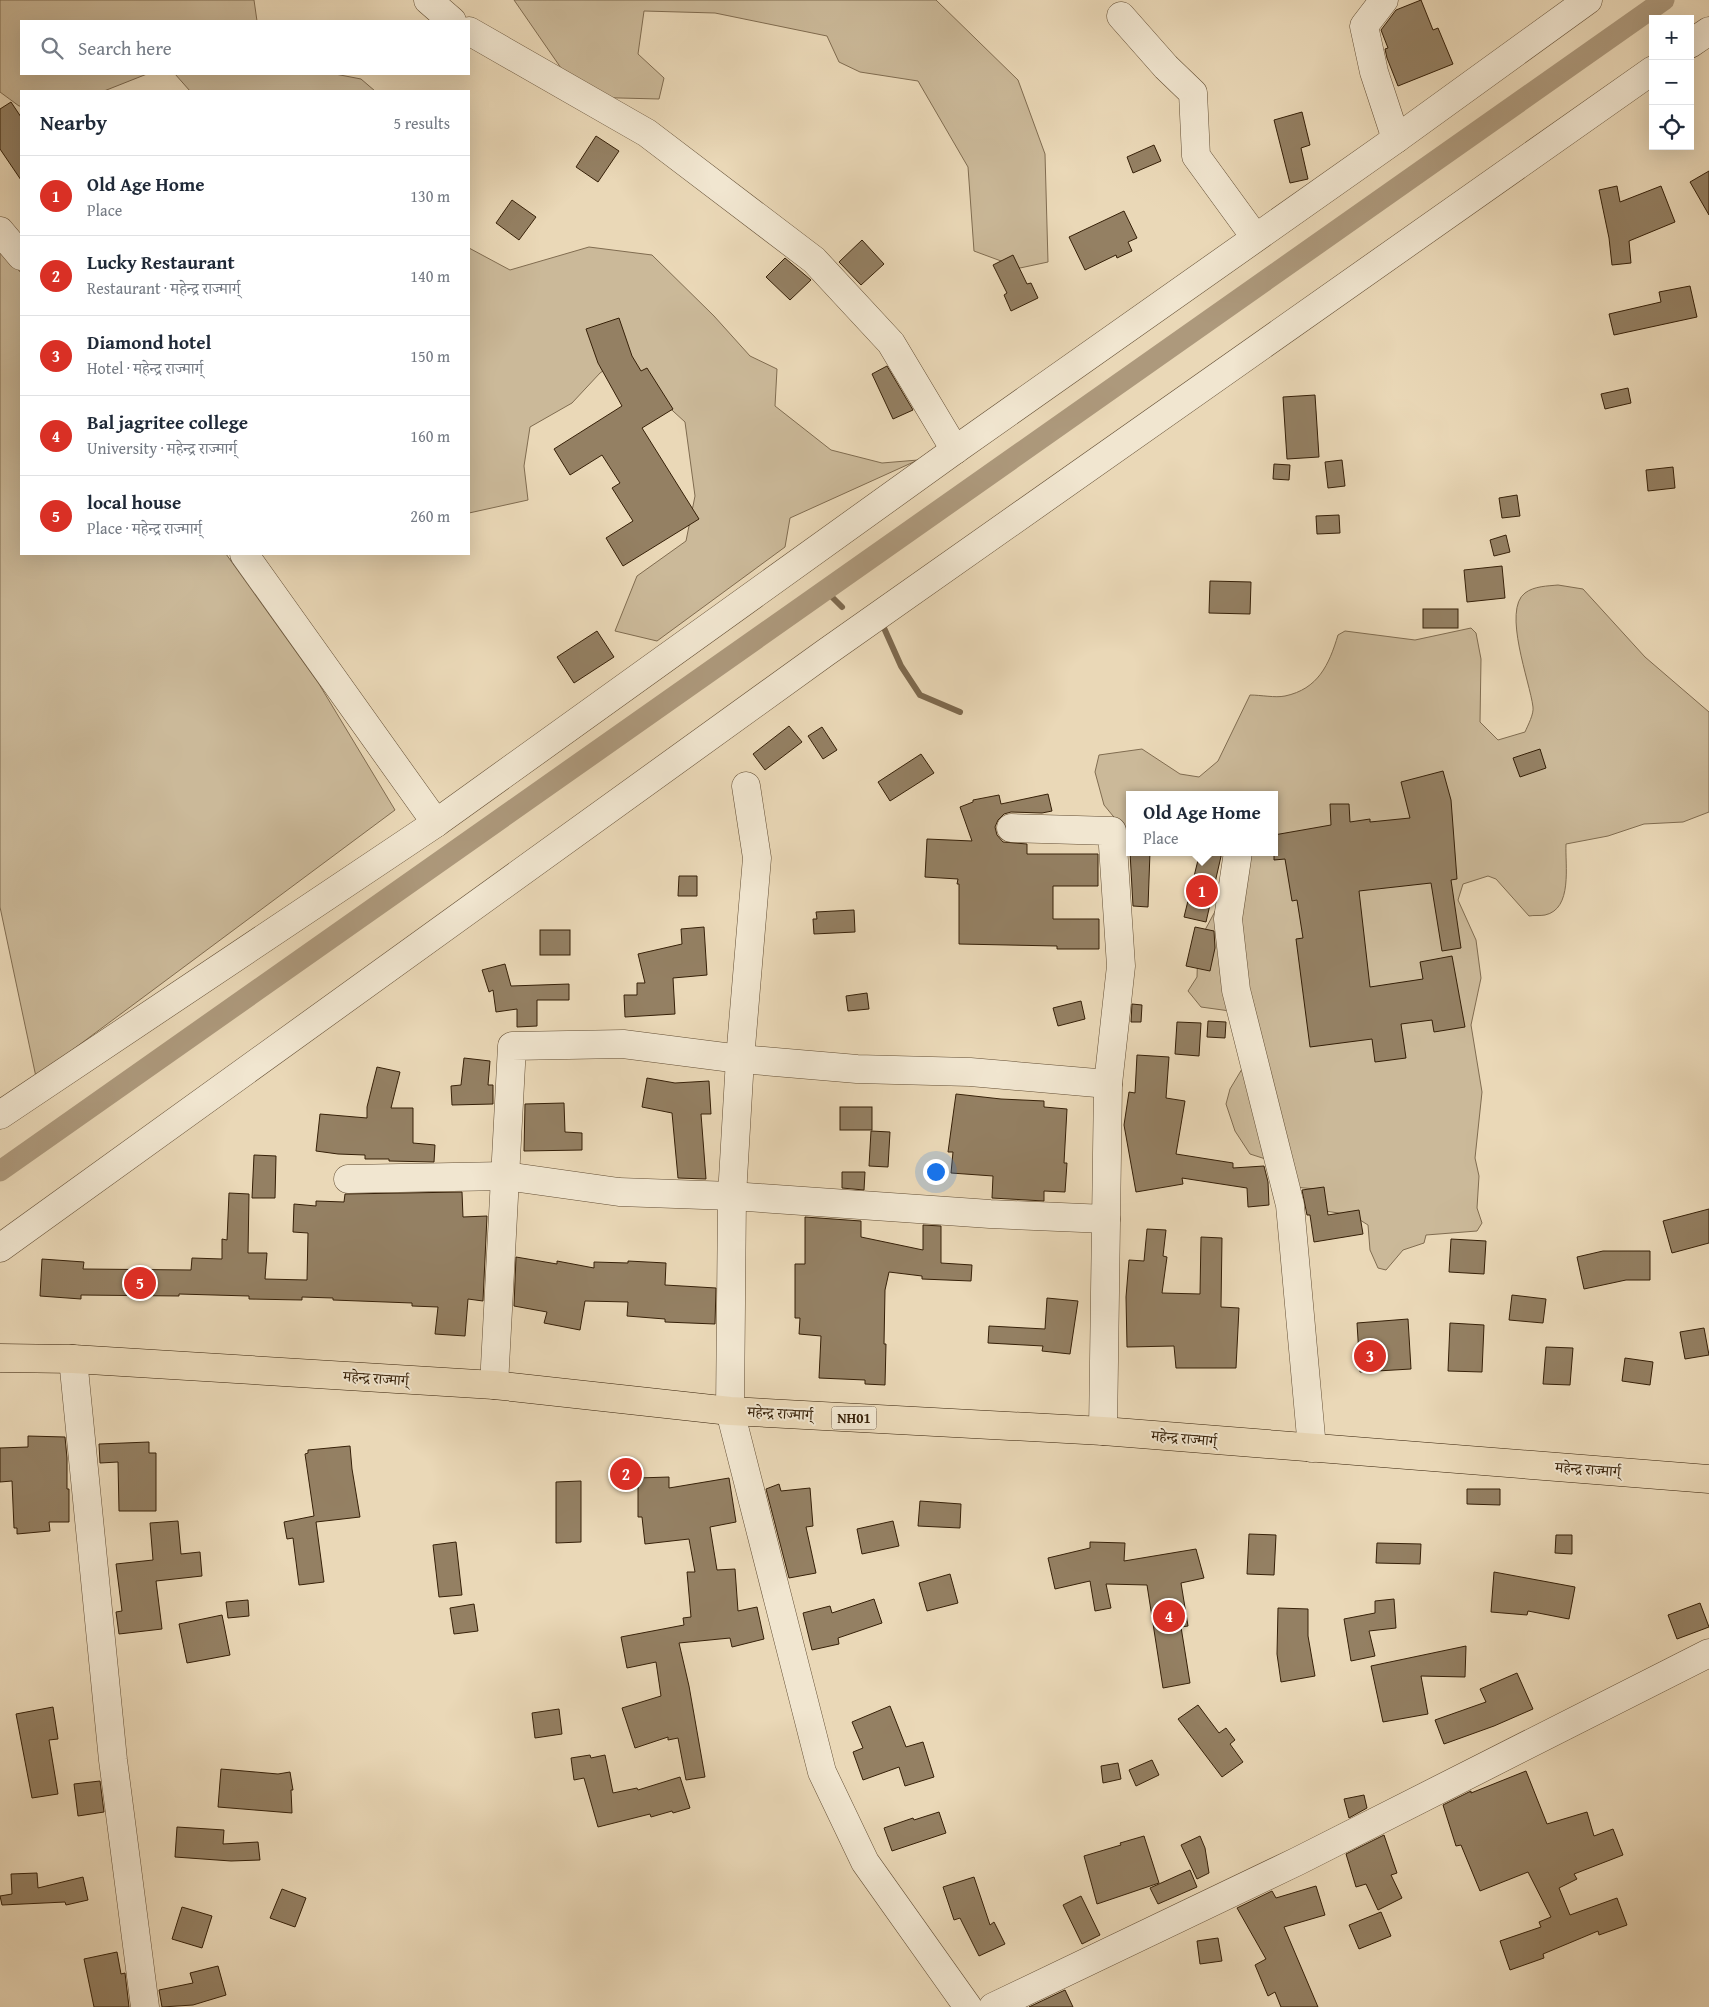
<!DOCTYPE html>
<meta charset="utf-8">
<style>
body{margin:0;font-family:"Gentium Book Plus","Noto Serif Devanagari",serif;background:#f6f6f7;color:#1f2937}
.controls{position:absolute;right:15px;top:15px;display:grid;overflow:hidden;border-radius:0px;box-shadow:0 5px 20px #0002}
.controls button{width:45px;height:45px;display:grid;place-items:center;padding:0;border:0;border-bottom:1px solid #e0e1e3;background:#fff;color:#1f2937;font:25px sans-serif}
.you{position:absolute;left:935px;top:1171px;width:18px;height:18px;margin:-12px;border:4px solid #fff;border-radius:50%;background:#1a73e8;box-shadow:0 0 0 8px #1a73e833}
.badge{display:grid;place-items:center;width:32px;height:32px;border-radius:50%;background:#d93025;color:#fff;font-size:16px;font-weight:700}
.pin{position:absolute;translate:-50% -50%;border:2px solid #fff;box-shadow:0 1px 5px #0006}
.popup{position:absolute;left:1126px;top:791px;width:152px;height:65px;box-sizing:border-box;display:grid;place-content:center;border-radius:0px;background:#fff;filter:drop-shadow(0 1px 4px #0005);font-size:16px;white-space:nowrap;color:#747a83}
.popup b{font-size:19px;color:#1f2937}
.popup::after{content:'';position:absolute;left:50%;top:100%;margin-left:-10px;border:10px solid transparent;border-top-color:#fff}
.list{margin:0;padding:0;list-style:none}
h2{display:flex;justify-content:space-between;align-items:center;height:65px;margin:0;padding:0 20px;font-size:21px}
h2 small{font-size:16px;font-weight:400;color:#747a83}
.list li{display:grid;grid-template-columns:32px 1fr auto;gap:15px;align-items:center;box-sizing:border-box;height:80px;padding:0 20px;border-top:1px solid #e0e1e3}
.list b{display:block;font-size:19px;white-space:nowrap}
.list p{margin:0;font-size:16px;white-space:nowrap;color:#747a83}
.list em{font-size:16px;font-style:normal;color:#747a83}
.icon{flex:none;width:28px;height:28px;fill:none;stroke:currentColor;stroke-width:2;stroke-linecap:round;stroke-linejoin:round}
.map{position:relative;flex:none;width:1709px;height:2007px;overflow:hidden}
.search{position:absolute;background:#fff;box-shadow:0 5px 20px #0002;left:20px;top:20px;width:450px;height:55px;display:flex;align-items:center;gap:12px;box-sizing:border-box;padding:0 18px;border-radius:0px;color:#747a83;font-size:19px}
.panel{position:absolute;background:#fff;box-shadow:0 5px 20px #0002;left:20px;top:90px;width:450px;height:465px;border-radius:0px}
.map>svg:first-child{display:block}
.green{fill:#cbb999;stroke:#806c50}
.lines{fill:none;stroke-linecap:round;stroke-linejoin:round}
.stream{stroke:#7d694e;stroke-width:6}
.canal{stroke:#ad997c;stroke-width:21}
.building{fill:#948063;stroke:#362008}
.minor-casing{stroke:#634e34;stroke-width:29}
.highway-casing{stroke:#362008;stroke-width:29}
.minor{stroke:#f1e6d0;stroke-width:28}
.highway{stroke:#ead8b7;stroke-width:28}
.labels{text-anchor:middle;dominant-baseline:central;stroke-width:4;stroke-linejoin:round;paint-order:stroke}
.shield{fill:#f1e6d0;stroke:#6e5b44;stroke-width:1}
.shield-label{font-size:14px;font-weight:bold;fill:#362008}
.street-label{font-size:15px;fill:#362008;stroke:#f1e6d0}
</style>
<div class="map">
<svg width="1709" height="2007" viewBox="0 0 1709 2007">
<rect width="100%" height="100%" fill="#ead8b7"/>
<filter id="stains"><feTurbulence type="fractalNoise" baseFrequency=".004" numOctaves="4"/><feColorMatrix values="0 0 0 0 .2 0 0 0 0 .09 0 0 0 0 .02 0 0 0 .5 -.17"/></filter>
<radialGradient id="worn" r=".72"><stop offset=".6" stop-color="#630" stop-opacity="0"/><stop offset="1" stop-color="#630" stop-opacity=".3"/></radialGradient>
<g class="green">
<polygon points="0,0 254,0 257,21 21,21 21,74 147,74 104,91 21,91 21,106 19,106 0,92"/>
<polygon points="514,0 936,0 1018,80 1045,154 1048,262 1020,268 974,251 968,167 918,81 860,72 839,62 827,36 715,13 644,11 638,54 664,78 659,99 581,97"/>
<polygon points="175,74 335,74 361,79 375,91 190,91"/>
<polygon points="589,247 652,255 714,316 750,356 777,369 775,406 831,450 882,463 918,460 790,518 785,547 657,641 615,631 637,576 686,541 695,496 685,422 651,391 625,356 600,373 572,403 530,427 524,466 528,500 469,513 469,248 510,270"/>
<polygon points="0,248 21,273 21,554 226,554 319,684 395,810 36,1077 0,907"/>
<path d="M1558,585L1583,589L1645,657L1709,712V812L1683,822L1644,824L1608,836L1566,844C1565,865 1573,909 1545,915C1540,916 1534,915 1529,916L1496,879L1488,876L1463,884L1458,900L1476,940L1481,978L1471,1025L1482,1092L1475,1158L1479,1176L1477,1208L1482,1223L1477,1231L1426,1235L1424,1243L1403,1250L1386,1270L1378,1268L1370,1250L1368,1225L1352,1215L1325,1211L1316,1189L1282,1186L1278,1163L1250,1154L1235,1131L1226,1104L1230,1089L1248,1059L1230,1011L1201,1007L1188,991L1197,977L1198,943L1219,904L1229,852H1274V795H1130L1129,834L1127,833L1104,805L1095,772L1099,755L1142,749L1180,774L1199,777L1218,761L1250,695C1261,695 1275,698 1285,696C1318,689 1329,665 1338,635L1345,631L1415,640L1471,628L1476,633L1481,659L1480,722L1498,740L1525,732C1528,725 1534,714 1533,707C1530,682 1502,610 1525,593C1534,586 1548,586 1558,585Z"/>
</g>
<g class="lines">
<g class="stream">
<polyline points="825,590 842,607"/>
<polyline points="884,628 901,666 920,695 960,712"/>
</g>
<polyline class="canal" points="0,1171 1664,0"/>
</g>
<g class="building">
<polygon points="1421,0 1433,30 1438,28 1453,64 1398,86 1387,58 1385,49 1388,48 1381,30 1396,10"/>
<polygon points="11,102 21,117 21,180 0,149 0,109"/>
<polygon points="1302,112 1310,145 1301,148 1308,179 1290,183 1274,120"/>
<polygon points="596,136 619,151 598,182 576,167"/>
<polygon points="1154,145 1161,161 1133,173 1127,157"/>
<polygon points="1709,171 1709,215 1690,182"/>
<polygon points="1617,186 1620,202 1661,186 1675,222 1629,241 1631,263 1612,265 1609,238 1599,190"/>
<polygon points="512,200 536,217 519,240 496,223"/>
<polygon points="1124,211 1137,238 1128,242 1132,251 1117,258 1116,255 1085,270 1069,237"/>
<polygon points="862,240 884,264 861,285 839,262"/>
<polygon points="1013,255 1027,284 1031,283 1038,298 1011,311 1004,295 1007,293 993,265"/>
<polygon points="785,258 811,280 790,300 766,277"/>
<polygon points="1690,286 1697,317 1614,335 1609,314 1661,302 1659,292"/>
<polygon points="619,318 632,356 641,371 647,368 673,409 642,428 699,519 623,566 606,538 633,521 612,488 620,483 602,455 570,475 554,449 622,406 598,363 586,329"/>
<polygon points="887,366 913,410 893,419 872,374"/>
<polygon points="1628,388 1631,403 1605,409 1601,394"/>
<polygon points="1315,395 1319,457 1287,459 1283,397"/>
<polygon points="1342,460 1345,486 1328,488 1325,462"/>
<polygon points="1274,464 1290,465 1289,480 1273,479"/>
<polygon points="1673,467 1675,488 1648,491 1646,470"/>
<polygon points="1517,495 1520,516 1502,518 1499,498"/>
<polygon points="1339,515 1340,533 1317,534 1316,516"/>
<polygon points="1506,535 1510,552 1494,556 1490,540"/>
<polygon points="1502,566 1505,598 1467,602 1464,570"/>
<polygon points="1210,581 1251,582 1250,614 1209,613"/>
<rect x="1423" y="609" width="35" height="19"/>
<polygon points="597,631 614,657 574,683 557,657"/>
<polygon points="789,726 802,742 765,770 753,754"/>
<polygon points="822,727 837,750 823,759 808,736"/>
<polygon points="1540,749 1546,768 1520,777 1513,758"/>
<polygon points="921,754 934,773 890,801 878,782"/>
<polygon points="1443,771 1451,800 1457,879 1451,880 1461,948 1442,951 1431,883 1359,891 1370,987 1423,979 1420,962 1452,956 1465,1027 1434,1032 1432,1020 1401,1024 1406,1058 1375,1062 1372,1039 1310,1047 1296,939 1303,938 1297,900 1292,901 1285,859 1274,860 1274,835 1331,825 1330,804 1349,804 1350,822 1370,819 1370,822 1410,818 1401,782"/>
<polygon points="1048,794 1052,811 1042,813 1011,812 1004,814 998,820 995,827 997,835 1003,842 1027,844 1027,854 1098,854 1098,886 1053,886 1053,919 1099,919 1099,949 1057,949 1057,946 959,944 959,884 957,884 958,879 925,877 927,839 972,841 960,807 973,802 973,800 999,795 1001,804"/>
<polygon points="1130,852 1150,852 1148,907 1133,906"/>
<polygon points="1200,852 1222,852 1206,922 1184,917"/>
<polygon points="679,876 697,876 697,896 678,896"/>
<polygon points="854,910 855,932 814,934 813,919 817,919 816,912"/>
<polygon points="704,927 707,975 673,978 675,1014 625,1017 624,995 637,995 637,983 645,983 638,954 682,944 681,929"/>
<polygon points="1195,927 1214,931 1215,948 1210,971 1186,966"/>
<rect x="540" y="930" width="30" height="25"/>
<polygon points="505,964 511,986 569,984 569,1000 537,1000 537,1026 517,1027 517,1009 496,1012 493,990 489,992 482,970"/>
<polygon points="867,993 869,1009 848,1011 846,996"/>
<polygon points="1081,1001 1085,1019 1058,1026 1053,1008"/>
<polygon points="1132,1004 1142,1005 1141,1022 1131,1022"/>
<polygon points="1208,1021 1226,1022 1225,1038 1207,1037"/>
<polygon points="1177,1022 1201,1023 1199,1056 1175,1054"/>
<polygon points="1137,1055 1169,1057 1166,1098 1185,1101 1176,1154 1233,1163 1233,1168 1264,1166 1268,1182 1269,1205 1248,1207 1247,1188 1182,1178 1183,1184 1136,1192 1124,1125 1129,1092 1135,1093"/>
<polygon points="464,1058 490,1061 488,1085 493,1085 493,1104 452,1105 451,1086 461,1085"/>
<polygon points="377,1067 400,1072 391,1108 413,1108 413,1143 435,1145 434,1162 389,1161 389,1159 365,1159 365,1155 338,1154 316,1151 320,1114 367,1118 367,1107"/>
<polygon points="647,1078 675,1083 709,1081 711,1114 701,1114 706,1179 678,1178 672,1113 642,1107"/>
<polygon points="956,1094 1001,1099 1044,1101 1044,1107 1067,1109 1064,1163 1067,1163 1065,1192 1044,1191 1044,1201 992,1198 993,1176 951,1173 953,1152 948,1152"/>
<polygon points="564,1103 565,1132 582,1133 582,1150 524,1151 525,1104"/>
<rect x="840" y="1107" width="32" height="23"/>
<polygon points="871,1131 890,1132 888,1167 869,1166"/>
<polygon points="254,1155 276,1156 275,1198 252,1198"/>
<polygon points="842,1172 865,1172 864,1190 842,1188"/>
<polygon points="1324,1187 1328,1215 1359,1210 1363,1234 1314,1242 1310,1215 1307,1215 1302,1190"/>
<polygon points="462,1192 463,1217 487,1216 483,1301 468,1299 465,1336 435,1334 438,1307 412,1306 412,1303 333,1300 333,1298 302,1297 302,1300 249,1299 249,1296 179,1294 179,1296 81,1295 81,1299 40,1296 42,1259 84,1262 83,1269 191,1270 192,1258 222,1259 222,1239 227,1240 229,1193 249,1194 248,1253 267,1253 265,1279 307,1280 308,1233 293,1232 294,1204 316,1206 316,1201 344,1202 345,1194"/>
<polygon points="1709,1209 1709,1243 1672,1253 1663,1221"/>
<polygon points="805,1217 861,1221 861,1237 923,1250 923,1225 941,1226 941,1263 972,1265 971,1281 922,1279 922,1276 889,1272 885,1290 884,1344 886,1344 885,1385 865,1384 865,1380 819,1378 821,1336 799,1334 800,1318 795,1318 795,1264 805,1264"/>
<polygon points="1147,1229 1166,1230 1163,1256 1167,1257 1162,1293 1200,1294 1201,1237 1222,1238 1221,1307 1239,1308 1236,1368 1176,1368 1174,1346 1127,1347 1126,1297 1129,1260 1144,1261"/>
<polygon points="1451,1239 1486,1241 1484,1274 1449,1272"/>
<polygon points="1603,1251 1650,1251 1650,1280 1626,1280 1584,1289 1577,1257"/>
<polygon points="516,1257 557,1264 557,1261 594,1268 594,1262 628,1263 628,1261 666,1263 665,1285 716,1288 715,1324 665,1322 665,1319 627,1316 628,1302 585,1301 580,1330 544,1323 547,1312 514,1306"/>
<polygon points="1512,1295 1546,1299 1543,1323 1509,1320"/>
<polygon points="1047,1298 1078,1301 1070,1354 1042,1351 1043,1346 988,1343 989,1326 1045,1329"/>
<polygon points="1408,1319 1411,1369 1360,1372 1357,1323"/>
<polygon points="1450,1323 1484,1325 1482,1372 1448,1371"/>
<polygon points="1704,1328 1709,1355 1685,1359 1680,1332"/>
<polygon points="1546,1347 1573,1348 1570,1385 1543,1384"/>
<polygon points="1625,1358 1653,1362 1650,1385 1622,1381"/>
<polygon points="28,1436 65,1437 67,1458 67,1489 69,1489 69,1522 49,1522 50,1531 17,1534 17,1528 14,1528 12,1481 0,1482 0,1448 28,1447"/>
<polygon points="149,1442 149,1453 156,1453 156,1511 119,1511 118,1462 100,1463 99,1444"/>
<polygon points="350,1446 352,1469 360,1517 316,1522 324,1582 299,1585 293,1538 287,1539 284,1522 314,1516 305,1454 308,1453 308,1450"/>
<polygon points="669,1477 669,1488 729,1478 736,1522 710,1527 717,1570 735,1569 738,1611 757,1607 764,1639 732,1647 730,1638 679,1643 689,1686 705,1777 686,1780 678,1738 668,1740 668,1737 635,1748 622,1708 661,1696 656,1662 627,1668 621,1637 684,1625 683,1618 691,1617 687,1572 695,1572 689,1539 645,1544 642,1517 638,1517 638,1478"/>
<polygon points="581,1481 581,1542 556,1543 556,1482"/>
<polygon points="779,1484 781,1491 810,1488 813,1526 806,1527 816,1573 789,1578 766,1489"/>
<polygon points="1467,1489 1500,1489 1500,1505 1467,1504"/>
<polygon points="920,1501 961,1504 960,1528 918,1526"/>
<polygon points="178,1521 181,1554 200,1552 202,1576 156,1581 162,1629 119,1634 116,1612 122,1611 116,1564 153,1560 150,1523"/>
<polygon points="893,1521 899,1546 862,1554 857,1529"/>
<polygon points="1249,1534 1276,1535 1274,1575 1247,1574"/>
<polygon points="1556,1535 1572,1535 1572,1554 1555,1553"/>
<polygon points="456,1542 462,1595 439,1597 433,1545"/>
<polygon points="1090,1542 1125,1543 1124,1561 1196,1549 1204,1578 1181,1583 1188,1626 1181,1627 1190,1683 1163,1688 1147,1585 1106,1584 1111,1608 1095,1611 1090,1581 1055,1589 1048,1558 1090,1548"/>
<polygon points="1377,1543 1421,1544 1420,1564 1376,1563"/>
<polygon points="1494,1572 1575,1587 1569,1619 1528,1611 1527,1615 1491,1612"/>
<polygon points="950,1574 958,1603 927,1611 919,1583"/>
<polygon points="874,1599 882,1623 838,1638 839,1644 812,1650 803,1613 830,1606 832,1613"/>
<polygon points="1394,1599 1396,1628 1369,1631 1375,1656 1351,1661 1344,1619 1375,1613 1375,1601"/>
<polygon points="248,1600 249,1616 228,1618 226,1602"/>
<polygon points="1700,1603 1709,1627 1677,1639 1668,1615"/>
<polygon points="474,1604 478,1631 454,1634 450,1608"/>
<polygon points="1278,1608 1308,1609 1308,1636 1315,1676 1281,1682 1277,1654"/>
<polygon points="222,1615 230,1655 187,1663 179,1624"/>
<polygon points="1466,1646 1465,1677 1421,1676 1428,1714 1383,1722 1371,1666"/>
<polygon points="1517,1673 1533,1709 1494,1726 1444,1744 1435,1720 1486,1702 1480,1689"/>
<polygon points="1198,1705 1219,1733 1226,1728 1235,1740 1230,1744 1243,1762 1222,1777 1178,1719"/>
<polygon points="890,1706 906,1747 923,1742 934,1777 905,1786 899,1767 863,1780 853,1752 863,1748 852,1722"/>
<polygon points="53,1707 58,1739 49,1740 58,1794 32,1798 16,1714"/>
<polygon points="559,1709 562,1734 535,1738 532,1713"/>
<polygon points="590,1755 591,1758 605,1755 613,1793 637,1788 638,1790 680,1777 690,1808 673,1813 672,1811 651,1817 650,1814 598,1827 584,1778 574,1780 571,1758"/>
<polygon points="1152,1760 1159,1775 1136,1786 1129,1770"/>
<polygon points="1118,1763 1121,1779 1103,1783 1101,1766"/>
<polygon points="221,1769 278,1774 290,1772 293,1790 291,1790 292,1813 218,1807"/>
<polygon points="1526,1771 1547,1824 1587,1812 1594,1836 1613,1829 1623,1855 1574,1874 1577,1879 1559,1888 1570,1915 1617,1898 1627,1925 1599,1935 1598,1931 1543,1954 1544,1958 1510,1970 1500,1941 1541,1927 1539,1922 1551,1917 1528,1872 1480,1891 1461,1845 1456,1846 1443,1805 1471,1791 1471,1793"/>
<polygon points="100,1781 104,1812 78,1816 74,1784"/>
<polygon points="1364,1795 1367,1808 1349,1818 1344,1799"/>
<polygon points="939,1812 946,1833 892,1851 884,1828 913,1818 914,1820"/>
<polygon points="177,1827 224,1830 223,1844 258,1842 260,1860 231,1861 175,1857"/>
<polygon points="1384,1835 1397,1873 1391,1875 1402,1898 1378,1910 1366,1884 1356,1887 1346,1854"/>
<polygon points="1144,1836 1159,1883 1097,1904 1084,1856 1121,1845 1120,1843"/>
<polygon points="1200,1836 1205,1848 1209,1873 1197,1879 1181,1845"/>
<polygon points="1190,1870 1197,1887 1158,1904 1150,1888"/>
<polygon points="37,1873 38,1888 83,1877 88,1900 66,1905 65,1902 2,1905 0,1896 12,1894 11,1874"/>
<polygon points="974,1877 990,1925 994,1922 1005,1944 979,1956 960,1918 954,1920 943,1887"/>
<polygon points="1316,1886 1325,1915 1284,1927 1318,2007 1281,2007 1275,1992 1268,1996 1255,1965 1266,1959 1237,1908 1272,1891 1276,1898"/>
<polygon points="282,1889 306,1898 295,1927 270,1918"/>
<polygon points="1081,1896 1100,1935 1082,1944 1063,1905"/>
<polygon points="182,1907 212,1916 202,1948 172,1939"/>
<polygon points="1381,1912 1391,1936 1359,1949 1349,1925"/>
<polygon points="1218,1938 1222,1961 1200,1964 1197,1941"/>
<polygon points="117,1952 121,1974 125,1973 129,2007 94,2007 84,1959"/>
<polygon points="218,1966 226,1995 193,2005 162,2007 159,1990 193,1983 190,1973"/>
<polygon points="1065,1990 1073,2007 1029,2007"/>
</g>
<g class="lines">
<defs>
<g id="minor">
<polyline points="428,0 452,21"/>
<polyline points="1384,0 1364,26 1374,72 1396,139"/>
<polyline points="1121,16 1166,67 1193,93 1196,156 1255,237"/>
<polyline points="469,31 647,133 814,260 891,343 955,450"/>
<polyline points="1690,44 1709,31"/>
<polyline points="0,231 21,256"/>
<polyline points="244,554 436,823"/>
<polyline points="746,786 757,858 740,1059 732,1196 730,1411 822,1772 865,1862 968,2007"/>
<polyline points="1011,828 1112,831 1121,966 1108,1084 1103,1431"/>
<polyline points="1238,852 1228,919 1236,990 1290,1205 1312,1448"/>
<polyline points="0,1115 436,823 955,450 1396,139 1588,0"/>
<polyline points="348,1179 505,1176 619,1192 732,1196 990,1214 1106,1219"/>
<polyline points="0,1248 825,653 1653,70"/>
<polyline points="73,1359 113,1760 145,2007"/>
<polyline points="494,1385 512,1046 623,1044 740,1059 857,1069 970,1072 1108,1084"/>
<polyline points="993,2007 1298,1861 1709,1653"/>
</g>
<polyline id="highway" points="0,1358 73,1359 494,1385 730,1411 1103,1431 1709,1479"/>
</defs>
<use href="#minor" class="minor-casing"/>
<use href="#highway" class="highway-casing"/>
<use href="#minor" class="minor"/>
<use href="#highway" class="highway"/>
</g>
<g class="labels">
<rect class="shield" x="831.5" y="1406.5" width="45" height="23" rx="4"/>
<g class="shield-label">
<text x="854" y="1418">NH01</text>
</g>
<g class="street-label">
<text transform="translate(376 1378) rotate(4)">महेन्द्र राज्मार्ग्</text>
<text transform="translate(780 1413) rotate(3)">महेन्द्र राज्मार्ग्</text>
<text transform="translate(1184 1438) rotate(5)">महेन्द्र राज्मार्ग्</text>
<text transform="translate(1588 1469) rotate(4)">महेन्द्र राज्मार्ग्</text>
</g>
</g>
<rect width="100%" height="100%" filter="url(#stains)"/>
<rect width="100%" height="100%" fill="url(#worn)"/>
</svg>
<div class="controls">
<button>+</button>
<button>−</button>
<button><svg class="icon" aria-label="locate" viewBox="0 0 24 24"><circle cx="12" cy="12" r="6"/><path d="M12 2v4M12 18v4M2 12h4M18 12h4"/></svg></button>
</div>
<div class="you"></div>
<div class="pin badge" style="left:1202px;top:891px">1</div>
<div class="popup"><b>Old Age Home</b>Place</div>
<div class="pin badge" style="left:626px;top:1474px">2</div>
<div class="pin badge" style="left:1370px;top:1356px">3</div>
<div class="pin badge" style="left:1169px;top:1616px">4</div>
<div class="pin badge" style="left:140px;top:1283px">5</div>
<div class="search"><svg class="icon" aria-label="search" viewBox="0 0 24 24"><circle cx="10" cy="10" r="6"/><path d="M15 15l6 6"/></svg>Search here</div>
<section class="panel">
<h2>Nearby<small>5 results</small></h2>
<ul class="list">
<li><span class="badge">1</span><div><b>Old Age Home</b><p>Place</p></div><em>130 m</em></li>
<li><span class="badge">2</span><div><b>Lucky Restaurant</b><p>Restaurant · महेन्द्र राज्मार्ग्</p></div><em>140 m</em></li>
<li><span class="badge">3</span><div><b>Diamond hotel</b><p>Hotel · महेन्द्र राज्मार्ग्</p></div><em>150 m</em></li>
<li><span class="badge">4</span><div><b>Bal jagritee college</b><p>University · महेन्द्र राज्मार्ग्</p></div><em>160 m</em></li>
<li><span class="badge">5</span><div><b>local house</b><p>Place · महेन्द्र राज्मार्ग्</p></div><em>260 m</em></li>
</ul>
</section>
</div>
